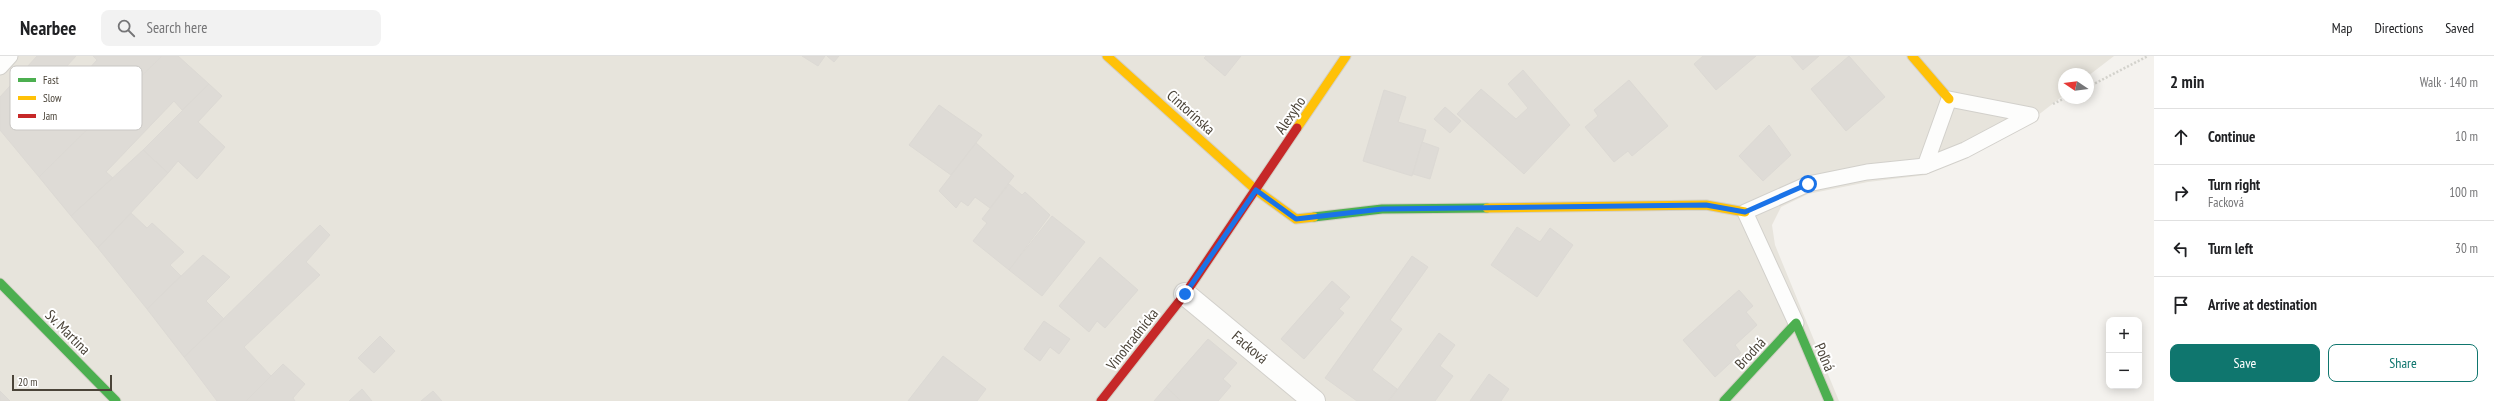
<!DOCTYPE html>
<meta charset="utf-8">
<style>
body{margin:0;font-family:"PT Sans Narrow",sans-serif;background:#f2f2f2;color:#202124}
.controls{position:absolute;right:12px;bottom:12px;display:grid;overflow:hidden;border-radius:8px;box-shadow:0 2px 10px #0003}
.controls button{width:36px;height:36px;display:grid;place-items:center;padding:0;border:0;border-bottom:1px solid #e0e0e0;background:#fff;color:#202124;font:20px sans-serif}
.compass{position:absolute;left:2058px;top:12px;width:36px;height:36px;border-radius:50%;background:#fff;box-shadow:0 2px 10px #0003;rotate:283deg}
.scale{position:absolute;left:12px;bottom:10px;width:100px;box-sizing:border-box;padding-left:4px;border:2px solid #4b4439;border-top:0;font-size:11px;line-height:14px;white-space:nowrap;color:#4b4439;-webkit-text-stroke:3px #fff;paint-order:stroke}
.stop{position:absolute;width:12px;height:12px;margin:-9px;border:3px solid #1a73e8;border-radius:50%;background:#fff}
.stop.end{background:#1a73e8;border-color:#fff;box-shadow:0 1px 4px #0008}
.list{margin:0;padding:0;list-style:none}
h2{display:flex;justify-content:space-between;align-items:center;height:52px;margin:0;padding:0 16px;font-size:17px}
h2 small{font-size:13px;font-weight:400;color:#757577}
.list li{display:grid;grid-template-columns:26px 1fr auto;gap:12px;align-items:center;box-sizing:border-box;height:56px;padding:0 16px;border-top:1px solid #e0e0e0}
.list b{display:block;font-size:15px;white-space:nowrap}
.list p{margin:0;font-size:13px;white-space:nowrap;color:#757577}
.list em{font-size:13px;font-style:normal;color:#757577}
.actions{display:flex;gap:8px;padding:12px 16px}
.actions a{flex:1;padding:9px 0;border:1px solid #0f766e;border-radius:8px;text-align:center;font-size:14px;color:#0f766e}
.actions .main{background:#0f766e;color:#fff}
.icon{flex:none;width:22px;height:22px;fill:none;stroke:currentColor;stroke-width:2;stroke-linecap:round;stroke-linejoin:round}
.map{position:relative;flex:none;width:2154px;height:345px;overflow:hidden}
header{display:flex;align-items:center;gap:24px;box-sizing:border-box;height:56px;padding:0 20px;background:#fff;border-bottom:1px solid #e0e0e0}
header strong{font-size:19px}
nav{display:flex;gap:22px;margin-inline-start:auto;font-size:14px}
.search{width:280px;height:36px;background:#f2f2f2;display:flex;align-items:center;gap:10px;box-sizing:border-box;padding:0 14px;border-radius:8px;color:#757577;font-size:15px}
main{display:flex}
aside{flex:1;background:#fff}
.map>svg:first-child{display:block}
.residential{fill:#e7e4dc}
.building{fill:#dedbd6;stroke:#dcd9d4}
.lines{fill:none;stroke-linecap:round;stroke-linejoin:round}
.lane-casing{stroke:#d2d0cb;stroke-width:17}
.street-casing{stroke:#d2d0cb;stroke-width:24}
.fast-casing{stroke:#d3cfc5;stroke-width:11}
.slow-casing{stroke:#d3cfc5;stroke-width:11}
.jam-casing{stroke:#d3cfc5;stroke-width:11}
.path{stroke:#d3d2cc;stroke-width:2.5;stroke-dasharray:2 2;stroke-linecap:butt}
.lane{stroke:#fdfdfc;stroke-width:15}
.street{stroke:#fdfdfc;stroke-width:22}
.fast{stroke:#4caf50;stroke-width:9}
.slow{stroke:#ffc107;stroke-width:9}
.jam{stroke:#c62828;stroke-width:9}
.route{stroke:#1a73e8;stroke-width:5}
.labels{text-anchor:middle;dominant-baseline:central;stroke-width:4;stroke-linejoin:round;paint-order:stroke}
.street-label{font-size:15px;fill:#4b4439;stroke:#fff}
.key{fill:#fff;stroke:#c9c7c4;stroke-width:1}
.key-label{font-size:11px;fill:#4b4439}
</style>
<header>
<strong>Nearbee</strong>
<div class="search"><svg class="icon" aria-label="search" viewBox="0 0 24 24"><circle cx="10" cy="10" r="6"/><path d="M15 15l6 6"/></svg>Search here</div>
<nav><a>Map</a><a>Directions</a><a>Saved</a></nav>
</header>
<main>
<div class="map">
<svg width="2154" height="345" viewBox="0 0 2154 345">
<rect width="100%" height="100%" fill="#f4f2ee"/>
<polygon class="residential" points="0,0 2114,0 2088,20 2088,18 2064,18 2064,39 2029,66 1926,119 1868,126 1808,138 1781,151 1772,169 1775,189 1839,345 0,345"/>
<g class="building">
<polygon points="37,0 76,0 25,56 39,68 97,4 93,0 162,0 39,121 0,74 0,41"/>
<polygon points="162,0 178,0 209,28 182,54 174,45 106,116 113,122 71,160 39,121"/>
<polygon points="802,0 825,0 818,10"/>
<polygon points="827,0 839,0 834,6"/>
<polygon points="1206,0 1241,0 1225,20 1204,2"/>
<polygon points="1703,0 1756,0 1716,34 1694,8"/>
<polygon points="1791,0 1819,0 1803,14"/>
<polygon points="1849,0 1885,41 1846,75 1811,33"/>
<polygon points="1523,14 1570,69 1524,118 1457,58 1481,33 1516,63 1528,52 1508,28"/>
<polygon points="1629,24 1668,70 1632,100 1628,95 1614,106 1585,71 1598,60 1594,54"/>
<polygon points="209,28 222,40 198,66 225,91 197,123 178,105 168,117 143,94"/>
<polygon points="1384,34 1406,41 1398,66 1426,74 1412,120 1363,105"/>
<polygon points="939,49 982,79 951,119 909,89"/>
<polygon points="1445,51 1461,65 1450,77 1434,63"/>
<polygon points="1769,69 1791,99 1763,125 1739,100"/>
<polygon points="1422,86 1439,92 1430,123 1413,118"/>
<polygon points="976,87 1014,120 990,152 975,141 968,150 961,145 956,152 939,135"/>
<polygon points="143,94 168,117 98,192 71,160"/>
<polygon points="1009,128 1022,139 1025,136 1050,159 1009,214 973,185 987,167 982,163"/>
<polygon points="131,157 147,172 152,167 184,196 170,209 181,220 147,253 98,192"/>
<polygon points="1052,160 1085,186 1042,240 1009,214"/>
<polygon points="320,169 330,179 306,206 320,219 244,291 271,320 246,345 217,345 184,301"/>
<polygon points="1517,171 1540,186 1550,172 1573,189 1537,241 1491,209"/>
<polygon points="203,199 230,221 206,245 224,263 184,301 147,253"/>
<polygon points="1412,200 1428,211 1390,264 1402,273 1372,314 1397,333 1388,345 1357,345 1325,322"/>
<polygon points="1100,201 1138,234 1105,272 1097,265 1089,276 1059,250"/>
<polygon points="1332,225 1350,241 1339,253 1344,257 1304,303 1281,283"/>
<polygon points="1739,234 1753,250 1746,256 1757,269 1735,289 1741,297 1715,321 1683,284"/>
<polygon points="1044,265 1070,283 1059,298 1050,291 1040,305 1024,293"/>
<polygon points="1439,277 1455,289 1440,310 1453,320 1435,345 1389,345"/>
<polygon points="380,280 395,295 374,317 358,302"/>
<polygon points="1208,283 1237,307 1223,323 1231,330 1218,345 1181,345 1166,331"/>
<polygon points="943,300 986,333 977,345 908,345"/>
<polygon points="283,308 305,328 293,342 295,345 246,345"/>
<polygon points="1489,318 1509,333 1501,345 1470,345"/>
<polygon points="1166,331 1181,345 1154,345"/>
<polygon points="362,333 372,345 349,345"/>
<polygon points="0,335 10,345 0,345"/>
<polygon points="433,335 442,345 421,345"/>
</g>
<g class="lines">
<defs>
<g id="lane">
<polyline points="0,11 10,0"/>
<polygon points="1949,43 2031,59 1965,94 1925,110"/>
<polyline points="1796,267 1745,156 1808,128 1867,116 1925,110"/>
</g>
<polyline id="street" points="1185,238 1314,345"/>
<g id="fast">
<polyline points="1314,161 1382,153 1487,152"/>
<polyline points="0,227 116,345"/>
<polyline points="1724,345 1796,267 1829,345"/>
</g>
<g id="slow">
<polyline points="1107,0 1256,134 1296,163 1314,161"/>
<polyline points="1912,0 1949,43"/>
<polyline points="1297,72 1346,0"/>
<polyline points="1487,152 1706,149 1745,156"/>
</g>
<polyline id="jam" points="1101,345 1185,238 1297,72"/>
</defs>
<use href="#lane" class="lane-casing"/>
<use href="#street" class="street-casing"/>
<use href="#fast" class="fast-casing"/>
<use href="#slow" class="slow-casing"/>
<use href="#jam" class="jam-casing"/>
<g class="path">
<polyline points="2088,31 2148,0"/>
<polyline points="2053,48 2065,42"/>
</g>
<use href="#lane" class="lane"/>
<use href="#street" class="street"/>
<use href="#fast" class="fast"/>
<use href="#slow" class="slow"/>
<use href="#jam" class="jam"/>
</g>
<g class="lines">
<polyline class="route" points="1185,238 1256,134 1296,163 1382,153 1706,149 1745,156 1808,128"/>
</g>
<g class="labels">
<g class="street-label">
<text transform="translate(1191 56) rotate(42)">Cintorínska</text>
<text transform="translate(1290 59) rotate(-56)">Alexyho</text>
<text transform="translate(68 276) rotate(45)">Sv. Martina</text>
<text transform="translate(1132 283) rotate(-52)">Vinohradnícka</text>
<text transform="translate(1250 291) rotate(40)">Facková</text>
<text transform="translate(1750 297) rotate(-47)">Brodná</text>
<text transform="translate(1825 301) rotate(67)">Poľná</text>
</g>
</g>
<rect x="10" y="10" width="132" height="64" rx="6" class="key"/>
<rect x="18" y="22" width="18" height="4" fill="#4caf50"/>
<rect x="18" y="40" width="18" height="4" fill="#ffc107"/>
<rect x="18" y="58" width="18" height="4" fill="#c62828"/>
<g class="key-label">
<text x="43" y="28">Fast</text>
<text x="43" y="46">Slow</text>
<text x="43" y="64">Jam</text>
</g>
</svg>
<div class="controls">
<button>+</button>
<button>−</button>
</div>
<svg class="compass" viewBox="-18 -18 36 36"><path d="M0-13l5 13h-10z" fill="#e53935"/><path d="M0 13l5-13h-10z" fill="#757577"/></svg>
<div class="scale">20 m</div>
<div class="stop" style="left:1808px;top:128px"></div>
<div class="stop end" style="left:1185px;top:238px"></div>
</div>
<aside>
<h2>2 min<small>Walk · 140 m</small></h2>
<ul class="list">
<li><svg class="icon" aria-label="ahead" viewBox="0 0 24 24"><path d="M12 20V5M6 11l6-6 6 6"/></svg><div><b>Continue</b></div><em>10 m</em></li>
<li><svg class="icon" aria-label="right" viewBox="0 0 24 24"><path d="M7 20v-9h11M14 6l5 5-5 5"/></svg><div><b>Turn right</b><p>Facková</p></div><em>100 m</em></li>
<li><svg class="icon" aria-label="left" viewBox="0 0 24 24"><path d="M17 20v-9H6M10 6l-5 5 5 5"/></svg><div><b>Turn left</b></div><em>30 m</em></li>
<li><svg class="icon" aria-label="arrive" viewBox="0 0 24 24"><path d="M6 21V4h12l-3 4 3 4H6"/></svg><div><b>Arrive at destination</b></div></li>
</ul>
<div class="actions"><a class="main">Save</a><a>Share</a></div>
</aside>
</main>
